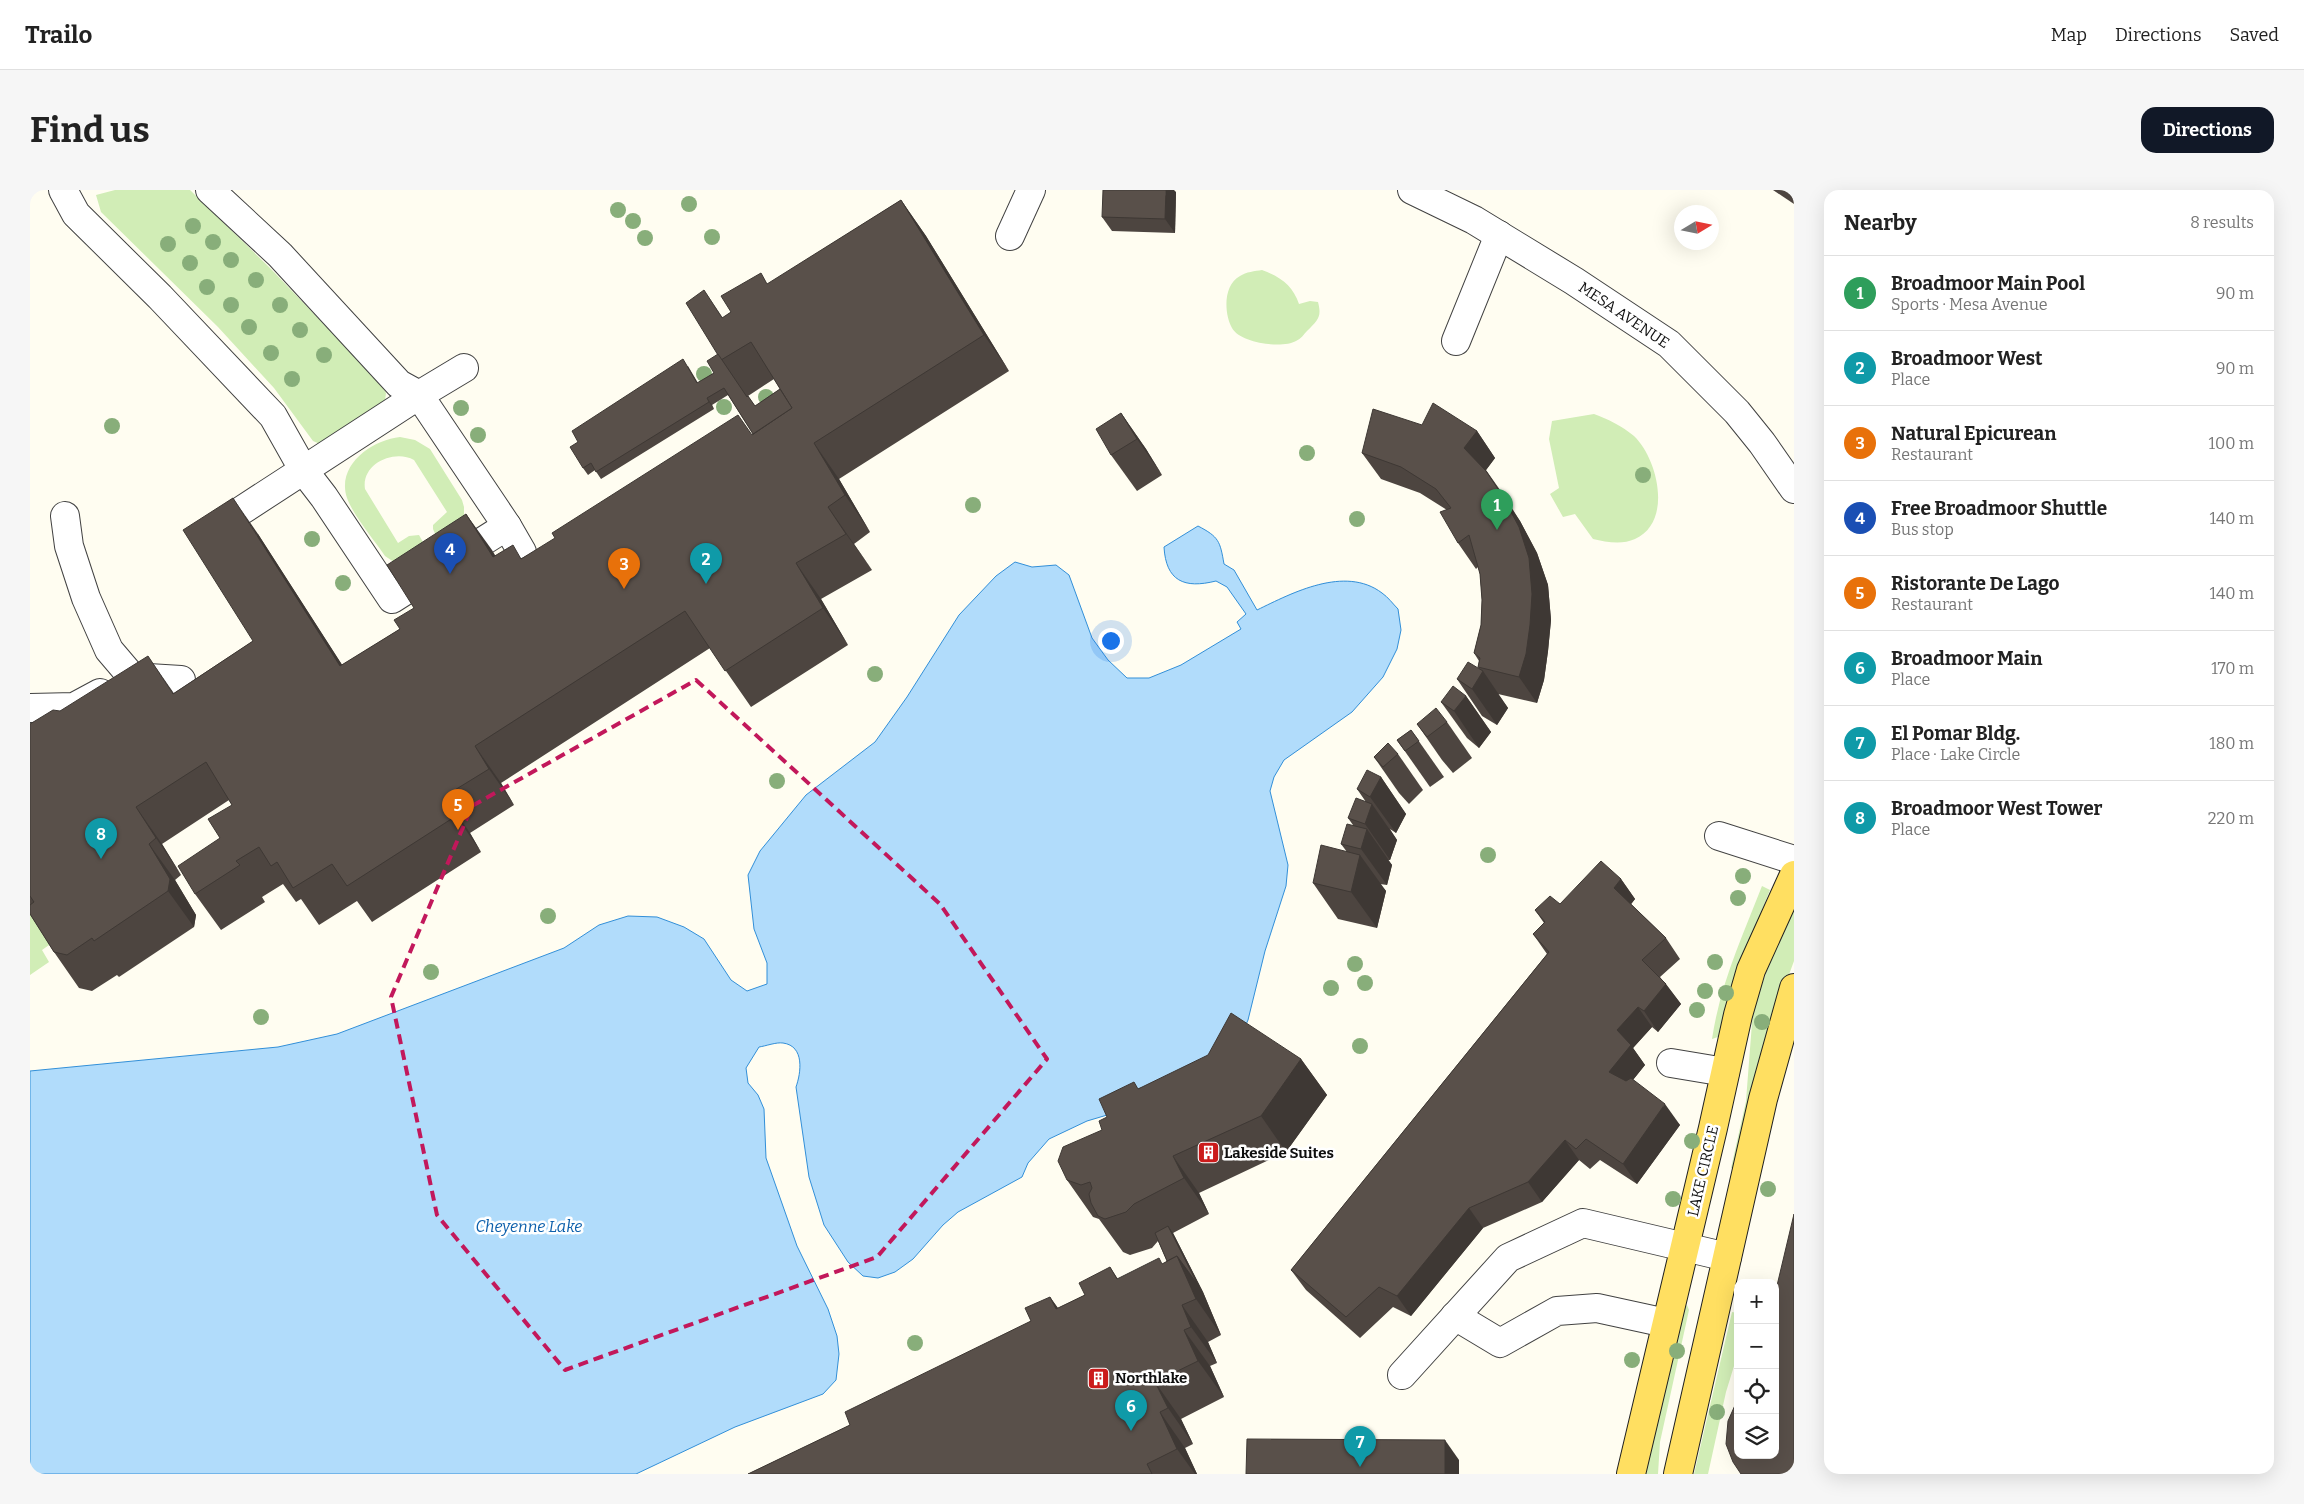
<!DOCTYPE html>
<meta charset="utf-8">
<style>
body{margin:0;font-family:Bitter,serif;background:#f6f6f6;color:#222}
.controls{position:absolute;right:15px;bottom:15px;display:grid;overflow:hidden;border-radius:10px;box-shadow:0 5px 20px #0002}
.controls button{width:45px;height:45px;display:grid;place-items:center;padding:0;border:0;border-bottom:1px solid #e0e0e0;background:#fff;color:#222;font:25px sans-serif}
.compass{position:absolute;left:1644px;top:15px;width:45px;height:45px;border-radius:50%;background:#fff;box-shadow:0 5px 20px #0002;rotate:80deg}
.you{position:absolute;left:1080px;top:450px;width:18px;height:18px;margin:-12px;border:4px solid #fff;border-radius:50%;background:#1a73e8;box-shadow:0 0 0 8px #1a73e833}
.badge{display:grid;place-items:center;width:32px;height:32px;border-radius:50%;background:#111827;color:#fff;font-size:16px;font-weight:700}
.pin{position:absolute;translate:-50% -41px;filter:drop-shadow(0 1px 2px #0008)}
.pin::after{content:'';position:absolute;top:26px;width:18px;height:15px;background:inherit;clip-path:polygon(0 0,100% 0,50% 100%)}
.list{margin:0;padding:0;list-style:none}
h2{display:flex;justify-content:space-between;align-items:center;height:65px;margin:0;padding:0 20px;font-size:21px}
h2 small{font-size:16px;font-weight:400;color:#767676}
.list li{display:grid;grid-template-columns:32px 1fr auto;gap:15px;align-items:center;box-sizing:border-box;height:75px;padding:0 20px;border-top:1px solid #e0e0e0}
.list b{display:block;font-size:19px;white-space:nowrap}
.list p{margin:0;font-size:16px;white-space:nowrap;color:#767676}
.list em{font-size:16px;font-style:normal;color:#767676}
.icon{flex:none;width:28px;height:28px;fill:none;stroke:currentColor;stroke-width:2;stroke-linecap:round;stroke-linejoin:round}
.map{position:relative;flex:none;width:1764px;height:1284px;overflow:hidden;border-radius:15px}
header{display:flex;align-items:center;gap:30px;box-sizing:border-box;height:70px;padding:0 25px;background:#fff;border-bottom:1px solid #e0e0e0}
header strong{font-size:24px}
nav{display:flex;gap:28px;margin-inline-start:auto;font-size:18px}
.intro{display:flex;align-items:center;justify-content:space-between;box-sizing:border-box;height:120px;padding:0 30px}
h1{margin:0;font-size:35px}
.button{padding:12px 22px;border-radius:15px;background:#111827;color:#fff;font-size:18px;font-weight:700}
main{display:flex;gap:30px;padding:0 30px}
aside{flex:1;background:#fff;border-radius:15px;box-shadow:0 5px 20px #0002}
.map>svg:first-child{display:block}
.green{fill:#d1edb6}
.water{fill:#b1dcfb;stroke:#328fd8}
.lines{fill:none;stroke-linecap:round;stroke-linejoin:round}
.minor-casing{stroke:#424242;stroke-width:30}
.major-casing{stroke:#202020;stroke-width:30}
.minor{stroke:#fff;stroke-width:28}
.major{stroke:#ffdf61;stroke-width:28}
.tree{fill:#88ae7a}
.wall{fill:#4d4540;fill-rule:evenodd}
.shaded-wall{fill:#3e3834}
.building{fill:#59504a;stroke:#3e3834}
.marked{fill:none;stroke:#c2185b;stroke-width:4;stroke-dasharray:10 6;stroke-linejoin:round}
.labels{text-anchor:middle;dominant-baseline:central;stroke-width:5;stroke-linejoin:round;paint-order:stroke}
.street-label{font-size:15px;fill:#0f0f0f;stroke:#fff}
.poi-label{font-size:15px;font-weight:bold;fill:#0f0f0f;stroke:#fff;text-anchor:start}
.water-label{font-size:16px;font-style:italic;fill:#0d60ac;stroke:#fff}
</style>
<header>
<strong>Trailo</strong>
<nav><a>Map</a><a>Directions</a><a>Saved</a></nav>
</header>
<div class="intro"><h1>Find us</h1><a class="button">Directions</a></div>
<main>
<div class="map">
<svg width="1764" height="1284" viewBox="0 0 1764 1284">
<rect width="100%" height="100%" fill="#fffdf1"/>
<g class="green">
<polygon points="85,0 160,0 241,79 351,194 356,203 355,211 290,254 283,251 244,198 188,137 71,22 66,5"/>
<path d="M1232,80C1251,87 1263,96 1269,114L1280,111L1288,112C1292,127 1288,130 1277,141C1274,144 1271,149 1266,151C1252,159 1210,153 1202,138C1194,124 1193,95 1210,86C1216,82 1225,81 1232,80Z"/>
<path d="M1564,224C1578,229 1592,236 1604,246C1628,269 1643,332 1605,349C1592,355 1576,352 1563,349L1545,324L1533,327L1520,304L1529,298L1519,249L1522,231Z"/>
<path d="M370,247L385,250L400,259L432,310L434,317V329L409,353L403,339V335L417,322L384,270C364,259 331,274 335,299L368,353L379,346L389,345L394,354L364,372L355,366C345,351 323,325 317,308C306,275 342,250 370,247Z"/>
<path d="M1732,696L1740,700L1706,784L1688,847L1682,849C1690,795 1712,747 1732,696Z"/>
<polygon points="1764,716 1764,771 1750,809 1708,980 1701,978 1716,911 1723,820 1744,760"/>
<polygon points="0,718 29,748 12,760 19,772 0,785"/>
<polygon points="1657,1115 1659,1120 1630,1252 1628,1284 1614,1284 1653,1118"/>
<polygon points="1702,1122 1708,1123 1708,1163 1696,1202 1678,1284 1664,1284"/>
</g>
<path class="water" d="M1168,336C1189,347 1190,351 1194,374L1204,380L1227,420C1262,403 1315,375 1352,403C1358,407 1363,414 1368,419L1371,440L1367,459L1353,487L1322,522L1254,570L1244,587L1240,601L1258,675L1256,696L1235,761L1218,830L1205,859L1104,917L1057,931L1019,949L998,973L992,987L928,1022L913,1035L883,1069L865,1082L848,1088L833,1086L818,1072L794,1035L779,987L766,897C771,883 775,856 753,853C746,852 736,856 729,857L716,878L718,893L728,905L734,919L736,968L767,1056L798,1119L807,1146L809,1164L806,1190L793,1204L705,1237L606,1284H0V881L248,857L307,844L534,758L569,735L598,726L627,727L654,737L674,749L701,790L717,801L737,794V773L724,739L718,685L730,661L776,605L845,552L877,507L929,425L966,386L985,372L1002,377L1026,375L1039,385L1062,448L1078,470L1097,488H1119L1151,475L1211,439L1207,432L1216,424L1197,397L1186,391C1154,399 1136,391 1134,357Z"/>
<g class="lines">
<defs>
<g id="minor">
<polyline points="33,0 46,24 130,107 243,226 274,281 294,307 362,409 477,336 389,205 369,194 250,65 180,0"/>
<polyline points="1382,0 1444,30 1544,91 1639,154 1707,222 1732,253 1764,299"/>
<polyline points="980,46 1001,0"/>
<polyline points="1426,151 1469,45"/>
<polyline points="206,324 389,205 434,178"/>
<polyline points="35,326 39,356 56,408 79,460 102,487 151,490"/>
<polyline points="477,336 492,362 491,373 477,384"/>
<polyline points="0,518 44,517 70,503"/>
<polyline points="1689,646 1764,670"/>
<polyline points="1641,873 1695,882"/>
<polyline points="1425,1126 1470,1153 1527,1121 1567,1118 1636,1133"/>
<polyline points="1372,1185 1478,1068 1553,1033 1697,1067"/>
</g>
<g id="major">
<polyline points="1601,1284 1683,938 1708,825 1721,780 1764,685"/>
<polyline points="1648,1284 1733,909 1764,798"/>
</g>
</defs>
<use href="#minor" class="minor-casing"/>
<use href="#major" class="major-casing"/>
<use href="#minor" class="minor"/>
<use href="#major" class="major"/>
</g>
<g class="tree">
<circle cx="659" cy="14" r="8"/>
<circle cx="588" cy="20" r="8"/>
<circle cx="603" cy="31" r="8"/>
<circle cx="163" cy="36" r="8"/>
<circle cx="682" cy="47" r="8"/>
<circle cx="615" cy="48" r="8"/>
<circle cx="183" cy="52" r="8"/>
<circle cx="138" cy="54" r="8"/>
<circle cx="201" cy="70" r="8"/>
<circle cx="160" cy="73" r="8"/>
<circle cx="226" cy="90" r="8"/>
<circle cx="177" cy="97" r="8"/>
<circle cx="201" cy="115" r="8"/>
<circle cx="250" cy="115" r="8"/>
<circle cx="219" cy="137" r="8"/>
<circle cx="270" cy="140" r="8"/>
<circle cx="241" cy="163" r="8"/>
<circle cx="294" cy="165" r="8"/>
<circle cx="674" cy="184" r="8"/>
<circle cx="262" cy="189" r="8"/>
<circle cx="736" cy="207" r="8"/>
<circle cx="694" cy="217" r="8"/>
<circle cx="431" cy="218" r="8"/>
<circle cx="82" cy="236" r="8"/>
<circle cx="448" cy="245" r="8"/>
<circle cx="1277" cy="263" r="8"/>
<circle cx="1613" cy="285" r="8"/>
<circle cx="943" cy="315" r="8"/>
<circle cx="1327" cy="329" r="8"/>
<circle cx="282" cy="349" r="8"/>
<circle cx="313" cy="393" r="8"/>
<circle cx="845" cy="484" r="8"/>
<circle cx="747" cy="591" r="8"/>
<circle cx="1458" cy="665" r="8"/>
<circle cx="1713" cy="686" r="8"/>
<circle cx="1708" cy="708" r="8"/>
<circle cx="518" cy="726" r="8"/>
<circle cx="1685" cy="772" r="8"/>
<circle cx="1325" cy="774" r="8"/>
<circle cx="401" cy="782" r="8"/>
<circle cx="1335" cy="793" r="8"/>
<circle cx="1301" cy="798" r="8"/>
<circle cx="1675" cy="801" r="8"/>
<circle cx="1696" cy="803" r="8"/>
<circle cx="1667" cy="820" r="8"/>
<circle cx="231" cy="827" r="8"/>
<circle cx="1732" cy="832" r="8"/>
<circle cx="1330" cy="856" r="8"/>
<circle cx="1662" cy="951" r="8"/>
<circle cx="1738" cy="999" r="8"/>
<circle cx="1643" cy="1009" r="8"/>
<circle cx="885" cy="1153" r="8"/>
<circle cx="1647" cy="1161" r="8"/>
<circle cx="1602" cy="1170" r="8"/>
<circle cx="1687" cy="1222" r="8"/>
</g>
<g class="wall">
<polygon points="1743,0 1764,0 1764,14"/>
<polygon points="1146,2 1145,43 1082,41 1072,27"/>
<path d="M871,10L896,46L979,181L809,289L840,342L824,354L842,380L791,409L818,455L721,517L680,458L471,593L484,615L440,643L451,662L342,732L327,711L289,735L271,709L266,712L253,694L232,707L235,712L191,740L165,704L190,648L202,615L199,610L132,654L151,685L145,690L166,725L164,737L89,787L87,785L62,801L49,798L24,762L0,724V534L30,521L144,503L223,451L228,344L312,475L370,439L384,418L436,324L465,366L492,368L722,245L723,244L698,205L682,215L684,219L571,289L565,280L558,285L553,278L548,252L658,176L668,193L684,183L693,128L738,94ZM744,189L750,199L725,216L718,206Z"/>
<polygon points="1091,223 1116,259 1132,285 1107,301 1081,265"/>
<polygon points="1392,235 1447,241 1465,268 1456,280 1475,307 1490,331 1507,363 1518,395 1521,430 1518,461 1514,490 1507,513 1468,504 1478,518 1467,535 1452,526 1427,489 1449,479 1448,477 1449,471 1444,463 1451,435 1452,410 1450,384 1448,377 1446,379 1428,353 1417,320 1390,303 1351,289 1332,263"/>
<polygon points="1436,506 1461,542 1449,558 1437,548 1411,512"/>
<polygon points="1417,532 1442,568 1423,583 1412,570 1387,534"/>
<polygon points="1381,540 1414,587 1400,597 1367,550"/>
<polygon points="1368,564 1393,600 1379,614 1369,603 1344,567"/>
<polygon points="1351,587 1376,624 1366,643 1360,639 1367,650 1360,670 1358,670 1362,675 1357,695 1350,694 1356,701 1347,738 1308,729 1283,693 1317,662 1311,654 1323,635 1318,628 1336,612 1327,599"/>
<polygon points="1591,689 1605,709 1601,714 1636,748 1650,769 1630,787 1651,814 1628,842 1622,837 1603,858 1615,875 1603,890 1650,935 1607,994 1570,970 1560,979 1549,970 1512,1012 1453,1038 1381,1126 1363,1117 1330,1148 1276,1100 1261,1080 1517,764 1503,744 1514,733 1505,720 1530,714"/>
<polygon points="1271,869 1297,905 1256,962 1169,1003 1179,1024 1143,1043 1173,1102 1191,1145 1178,1152 1187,1173 1180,1176 1194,1207 1151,1229 1163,1254 1155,1258 1167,1284 718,1284 820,1235 1001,1131 1020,1107 1028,1118 1055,1105 1080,1077 1088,1089 1133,1074 1137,1071 1128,1051 1122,1058 1100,1065 1093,1062 1069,1029 1063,1027 1037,990 1072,940 1077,927 1109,898"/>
</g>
<g class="shaded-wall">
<polygon points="1136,0 1144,0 1146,2 1145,43 1135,29"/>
<polygon points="1756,0 1764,0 1764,11"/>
<polygon points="871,10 896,46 979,181 954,145"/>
<polygon points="674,100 699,137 692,128"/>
<polygon points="677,208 682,215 684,219 679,212"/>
<polygon points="1091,223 1116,259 1132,285 1107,249"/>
<polygon points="1447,241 1465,268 1453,284 1434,258"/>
<polygon points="784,253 809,289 840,342 815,305"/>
<polygon points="1456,281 1490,331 1507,363 1518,395 1521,430 1518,461 1514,490 1507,513 1489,487"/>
<polygon points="203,308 228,344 336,512 310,476"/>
<polygon points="798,317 824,354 842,380 816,344"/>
<polygon points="436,324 462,360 488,404 463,367"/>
<polygon points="766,373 791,409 818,455 793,418"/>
<polygon points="118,466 143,502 168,540 143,504"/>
<polygon points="1453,481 1478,518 1467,535 1442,499"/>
<polygon points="1436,506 1461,542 1449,558 1424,521"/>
<polygon points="445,556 471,593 484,615 459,579"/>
<polygon points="1351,587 1376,624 1366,643 1340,607"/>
<polygon points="415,606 440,643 451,662 426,626"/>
<polygon points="1342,614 1367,650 1360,670 1335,634"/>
<polygon points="106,617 132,654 151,685 126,648"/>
<polygon points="1337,639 1362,675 1357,695 1331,659"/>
<polygon points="119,654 145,690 166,725 164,737 138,701"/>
<polygon points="1330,665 1356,701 1347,738 1321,702"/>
<polygon points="1591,689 1605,709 1598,718 1584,698"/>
<polygon points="1636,794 1651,814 1628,842 1614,821"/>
<polygon points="1608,817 1622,837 1603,858 1615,875 1593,902 1579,882 1587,840"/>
<polygon points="1271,869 1297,905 1256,962 1231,926"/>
<polygon points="1635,914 1650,935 1607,994 1593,974"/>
<polygon points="1535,950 1549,970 1512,1012 1498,992"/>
<polygon points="1143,966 1169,1003 1179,1024 1154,988"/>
<polygon points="1439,1018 1453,1038 1381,1126 1367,1106"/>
<polygon points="1138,1036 1143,1043 1173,1102 1191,1145 1166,1109 1147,1066"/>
<polygon points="1020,1107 1045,1143 1026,1119"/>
<polygon points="1152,1115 1178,1152 1187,1173 1161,1137"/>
<polygon points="1154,1140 1180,1176 1194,1207 1168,1171"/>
<polygon points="1125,1192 1151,1229 1163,1254 1138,1218"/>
<polygon points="1130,1222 1155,1258 1167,1284 1165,1284 1147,1259"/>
<polygon points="1415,1250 1429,1270 1429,1284 1415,1284"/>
</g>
<g class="building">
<polygon points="1073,0 1136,0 1135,29 1072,27"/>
<polygon points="871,10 954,145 784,253 815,305 798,317 816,344 766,373 793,418 695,481 655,421 445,556 459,579 415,606 426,626 317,696 302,674 263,698 247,672 241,676 229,657 206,671 210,675 165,704 148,676 190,648 178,629 202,615 176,572 106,617 126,648 119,654 140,689 138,701 64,751 62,748 37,765 24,762 0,724 0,715 4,712 0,706 0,534 23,520 30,521 118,466 143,504 223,451 153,340 203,308 310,476 370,439 364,430 384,418 357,375 436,324 463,367 483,355 491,369 525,348 522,343 708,225 722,245 762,218 721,152 691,170 656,113 674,100 692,128 701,122 691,106 731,83 737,94"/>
<polygon points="688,164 717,207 718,206 725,216 750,199 762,218 723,244 694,198 677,208 679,212 569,280 566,282 561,273 553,278 540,257 548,252 542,241 653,169 667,193 684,183 677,171"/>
<polygon points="1403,213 1447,241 1434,258 1456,281 1472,305 1489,337 1499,368 1502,404 1500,435 1496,464 1489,487 1448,477 1450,468 1444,463 1451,435 1452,410 1450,384 1439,345 1428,353 1410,322 1421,318 1406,299 1371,277 1332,263 1343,219 1392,235"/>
<polygon points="1091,223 1107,249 1081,265 1066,239"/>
<polygon points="1438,472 1453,481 1442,499 1427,489"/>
<polygon points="1423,496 1436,506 1424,521 1411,512"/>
<polygon points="1406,518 1417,532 1397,547 1387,534"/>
<polygon points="1381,540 1389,551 1375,561 1367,550"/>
<polygon points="1358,553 1368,564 1353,577 1344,567"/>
<polygon points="1337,580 1351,587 1340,607 1327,599"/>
<polygon points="1326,608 1342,614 1335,634 1318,628"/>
<polygon points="1317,634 1337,639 1331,659 1311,654"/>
<polygon points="1291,655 1330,665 1321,702 1283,693"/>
<polygon points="1571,671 1591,689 1584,698 1636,748 1612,770 1636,794 1614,821 1608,817 1587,840 1601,855 1579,882 1596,891 1601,888 1635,914 1593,974 1556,949 1546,959 1535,950 1498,992 1439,1018 1367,1106 1349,1097 1316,1127 1261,1080 1519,762 1503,744 1515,732 1505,720 1520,706 1530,714"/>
<polygon points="1201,823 1271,869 1231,926 1143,966 1154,988 1104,1014 1096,1022 1075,1029 1068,1026 1061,1013 1059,1004 1062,998 1060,992 1051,995 1037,990 1028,971 1033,957 1072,940 1069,931 1077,927 1069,909 1104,892 1108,899 1178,865"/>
<polygon points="1764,1024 1764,1284 1711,1284 1703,1272 1696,1254 1698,1231 1706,1213 1708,1212 1708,1265 1745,1265 1745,1104"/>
<polygon points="1138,1036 1168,1095 1147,1066 1137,1071 1125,1043"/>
<polygon points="1147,1066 1166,1109 1152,1115 1161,1137 1154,1140 1168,1171 1125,1192 1138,1218 1130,1222 1147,1259 1117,1274 1122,1284 718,1284 820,1235 815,1222 1001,1131 995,1118 1020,1107 1026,1119 1055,1105 1049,1093 1080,1077 1087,1089 1129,1068 1132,1074"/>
<polygon points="1217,1249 1415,1250 1415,1284 1216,1284"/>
</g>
<path class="marked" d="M666,490L910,714L1017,869L847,1067L535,1180L407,1025L361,807L442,616Z"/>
<defs>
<symbol id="building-square" viewBox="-11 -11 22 22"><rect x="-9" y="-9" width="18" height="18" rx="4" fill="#cb1b1b" stroke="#fff"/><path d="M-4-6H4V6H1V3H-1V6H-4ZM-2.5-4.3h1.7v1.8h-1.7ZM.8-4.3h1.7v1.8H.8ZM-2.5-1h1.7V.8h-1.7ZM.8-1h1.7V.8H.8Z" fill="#fff"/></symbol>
</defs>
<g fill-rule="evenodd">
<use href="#building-square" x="1166" y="950" width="25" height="25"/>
<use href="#building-square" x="1056" y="1176" width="25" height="25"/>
</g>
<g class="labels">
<g class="street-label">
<text transform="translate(1594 125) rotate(34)">MESA AVENUE</text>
<text transform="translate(1673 981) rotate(-77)">LAKE CIRCLE</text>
</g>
<g class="poi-label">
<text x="1194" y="963">Lakeside Suites</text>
<text x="1085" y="1188">Northlake</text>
</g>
<g class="water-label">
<text x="499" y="1036">Cheyenne Lake</text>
</g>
</g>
</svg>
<div class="controls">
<button>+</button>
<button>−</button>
<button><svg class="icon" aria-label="locate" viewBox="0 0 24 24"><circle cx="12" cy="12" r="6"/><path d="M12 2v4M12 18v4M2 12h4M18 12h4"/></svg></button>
<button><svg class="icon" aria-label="layers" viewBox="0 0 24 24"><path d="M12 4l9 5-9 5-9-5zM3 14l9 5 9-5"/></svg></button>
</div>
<svg class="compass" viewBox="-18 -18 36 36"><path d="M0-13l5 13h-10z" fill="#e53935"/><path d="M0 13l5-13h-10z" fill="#767676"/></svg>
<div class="you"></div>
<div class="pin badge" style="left:1467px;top:340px;background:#2e9e5b">1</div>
<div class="pin badge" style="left:676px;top:394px;background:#0f9aa8">2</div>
<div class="pin badge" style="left:594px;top:399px;background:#e8710a">3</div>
<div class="pin badge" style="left:420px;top:384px;background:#1a4fb4">4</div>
<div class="pin badge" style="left:428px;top:640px;background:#e8710a">5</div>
<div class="pin badge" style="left:1101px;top:1241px;background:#0f9aa8">6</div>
<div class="pin badge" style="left:1330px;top:1277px;background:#0f9aa8">7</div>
<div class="pin badge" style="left:71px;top:669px;background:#0f9aa8">8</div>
</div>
<aside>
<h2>Nearby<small>8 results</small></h2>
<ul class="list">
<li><span class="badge" style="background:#2e9e5b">1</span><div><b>Broadmoor Main Pool</b><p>Sports · Mesa Avenue</p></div><em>90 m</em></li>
<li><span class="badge" style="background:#0f9aa8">2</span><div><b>Broadmoor West</b><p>Place</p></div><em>90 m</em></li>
<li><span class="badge" style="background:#e8710a">3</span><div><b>Natural Epicurean</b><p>Restaurant</p></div><em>100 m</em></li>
<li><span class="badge" style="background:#1a4fb4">4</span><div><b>Free Broadmoor Shuttle</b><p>Bus stop</p></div><em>140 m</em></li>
<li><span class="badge" style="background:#e8710a">5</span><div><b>Ristorante De Lago</b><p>Restaurant</p></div><em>140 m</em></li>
<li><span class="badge" style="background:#0f9aa8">6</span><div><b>Broadmoor Main</b><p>Place</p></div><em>170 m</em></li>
<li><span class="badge" style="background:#0f9aa8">7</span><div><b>El Pomar Bldg.</b><p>Place · Lake Circle</p></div><em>180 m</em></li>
<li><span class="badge" style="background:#0f9aa8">8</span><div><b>Broadmoor West Tower</b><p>Place</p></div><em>220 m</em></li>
</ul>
</aside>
</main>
